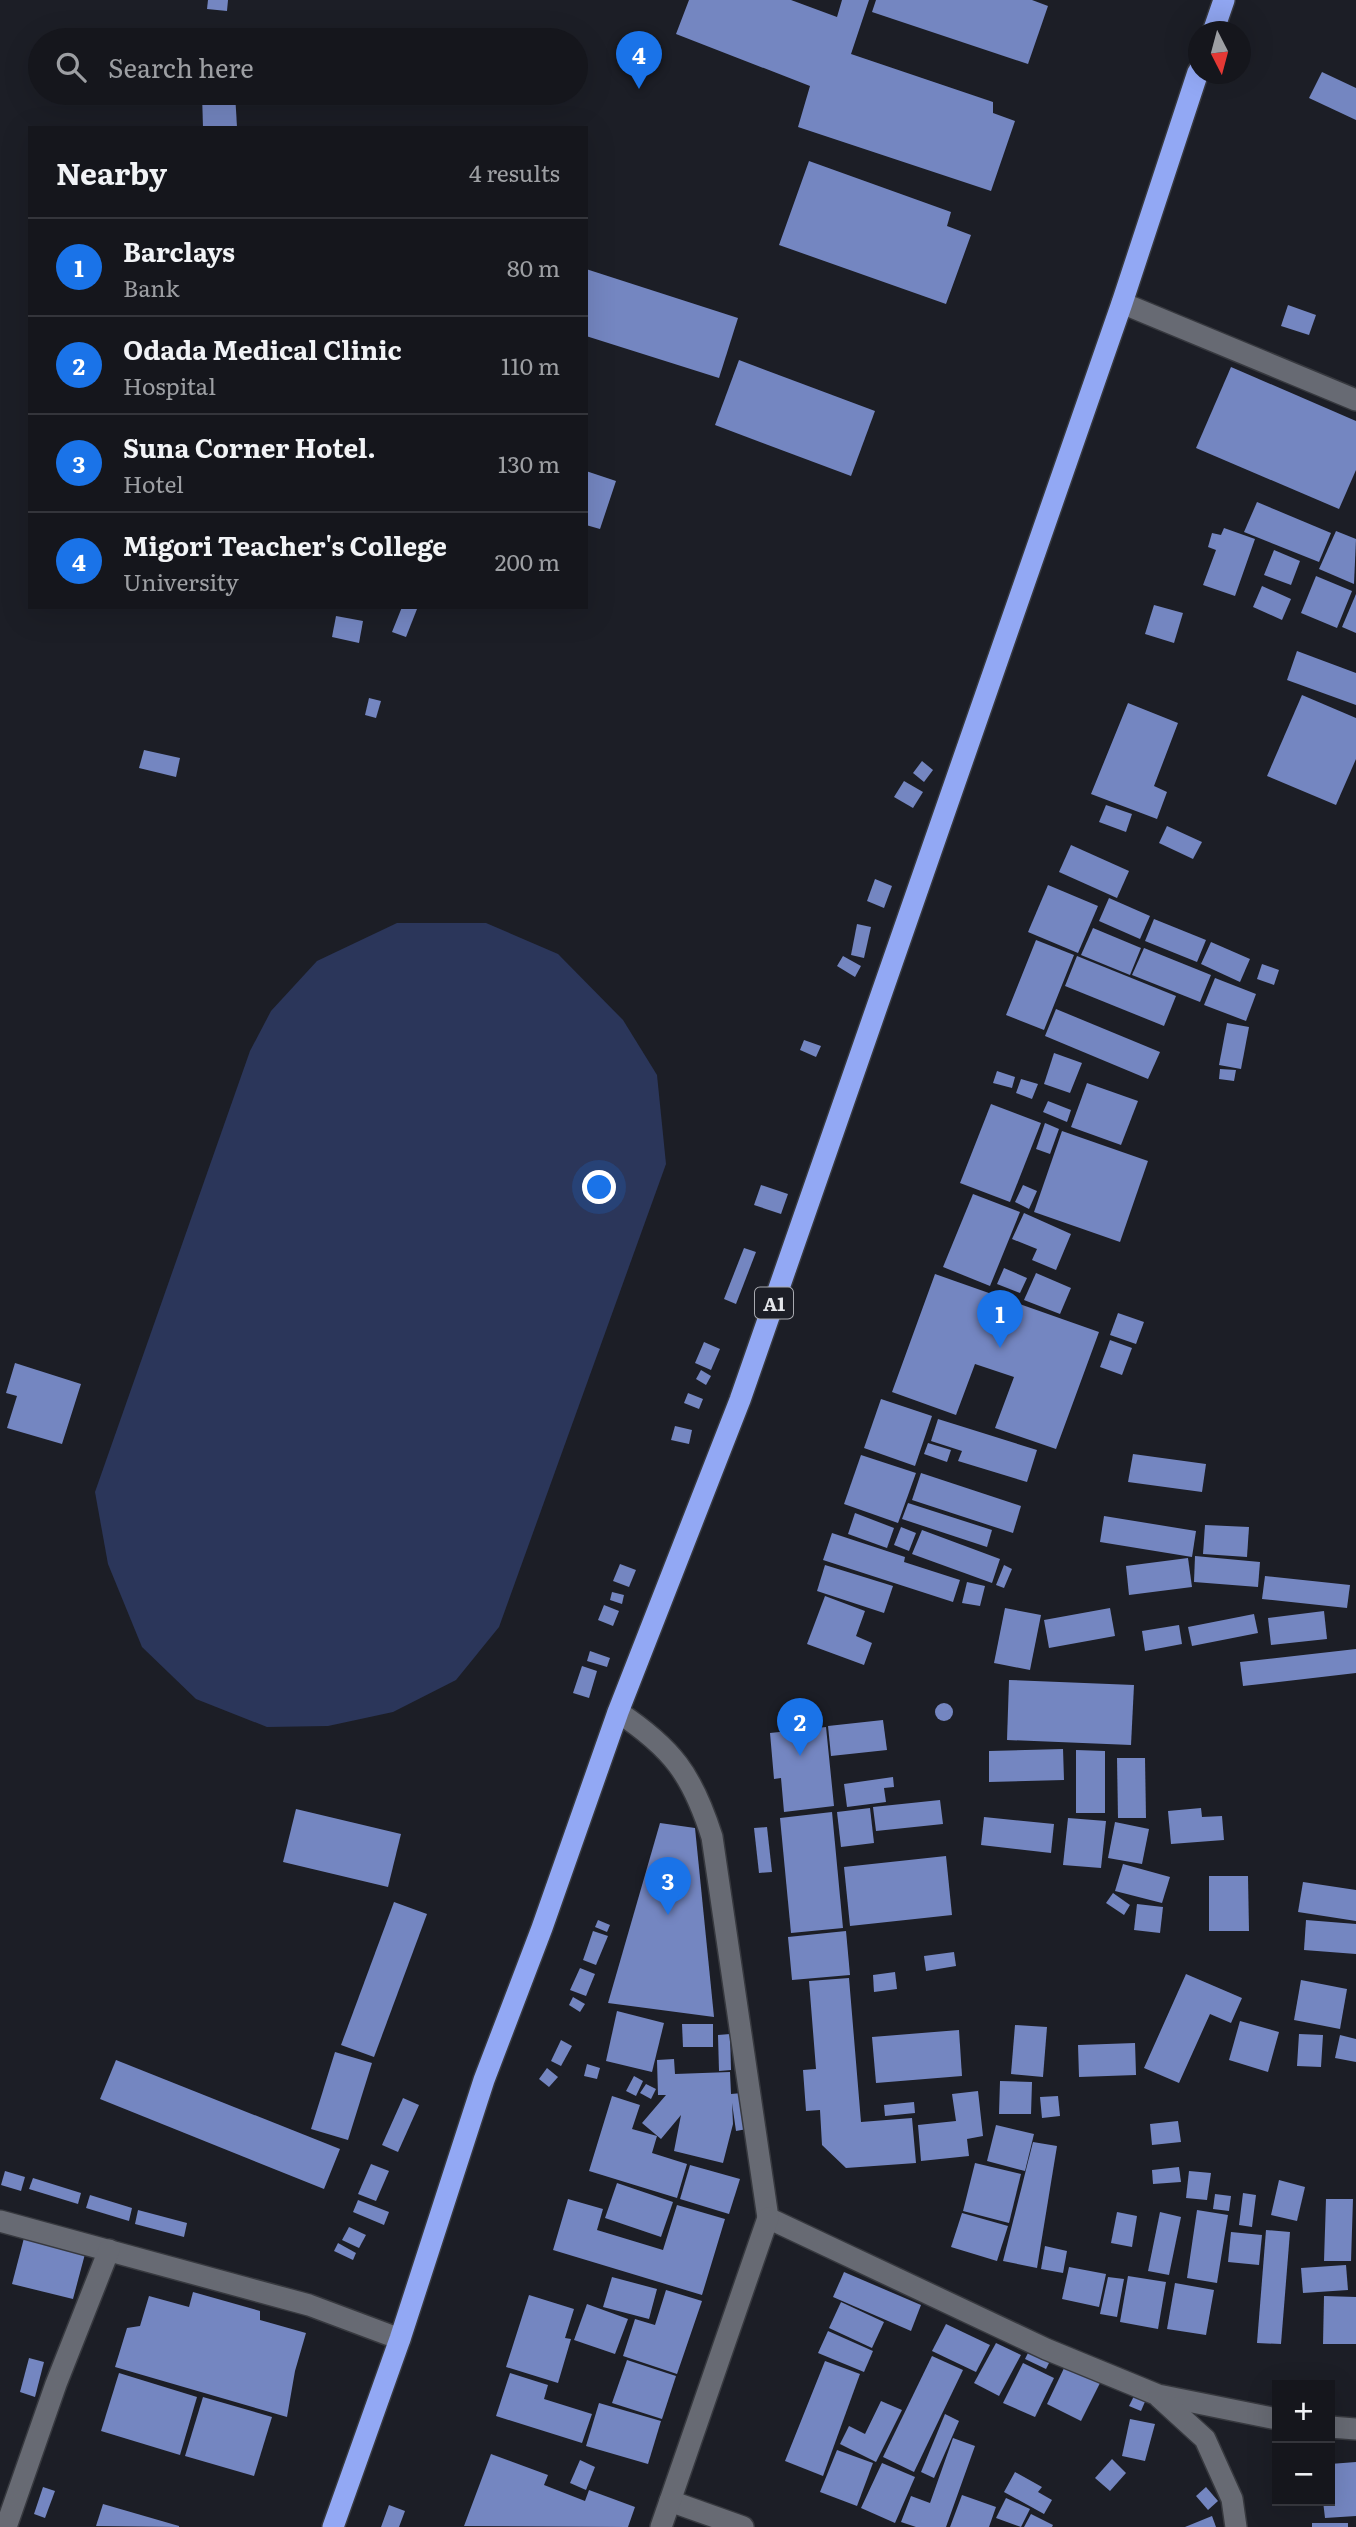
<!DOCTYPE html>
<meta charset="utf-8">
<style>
body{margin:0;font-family:Literata,serif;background:#1e1f25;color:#f1f3f6}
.controls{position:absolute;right:21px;bottom:21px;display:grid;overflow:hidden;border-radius:0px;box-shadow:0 7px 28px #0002}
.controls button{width:63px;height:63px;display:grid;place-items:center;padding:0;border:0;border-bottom:2px solid #34353b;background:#15161c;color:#f1f3f6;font:35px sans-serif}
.compass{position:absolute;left:1188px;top:21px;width:63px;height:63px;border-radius:50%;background:#15161c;box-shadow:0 7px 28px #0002;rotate:174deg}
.you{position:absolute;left:600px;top:1188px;width:24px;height:24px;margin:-18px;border:5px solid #fff;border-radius:50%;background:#1a73e8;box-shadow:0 0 0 10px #1a73e833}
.badge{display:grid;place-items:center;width:46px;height:46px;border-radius:50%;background:#1a73e8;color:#fff;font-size:23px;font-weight:700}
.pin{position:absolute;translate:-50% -58px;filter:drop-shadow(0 2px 4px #0008)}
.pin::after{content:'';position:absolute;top:37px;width:24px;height:21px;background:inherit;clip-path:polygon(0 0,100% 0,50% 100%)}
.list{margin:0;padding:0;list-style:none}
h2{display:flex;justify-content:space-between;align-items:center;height:91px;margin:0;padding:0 28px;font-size:30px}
h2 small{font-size:23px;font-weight:400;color:#9d9fa3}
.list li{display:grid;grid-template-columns:46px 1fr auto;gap:21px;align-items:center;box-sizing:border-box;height:98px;padding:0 28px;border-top:2px solid #34353b}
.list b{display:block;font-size:26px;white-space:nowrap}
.list p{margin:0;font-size:23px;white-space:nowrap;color:#9d9fa3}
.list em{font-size:23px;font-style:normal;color:#9d9fa3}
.icon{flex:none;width:38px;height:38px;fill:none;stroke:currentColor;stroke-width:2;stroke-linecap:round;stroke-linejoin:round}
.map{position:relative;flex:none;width:1356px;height:2527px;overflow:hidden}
.search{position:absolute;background:#15161c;box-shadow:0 7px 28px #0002;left:28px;top:28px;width:560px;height:77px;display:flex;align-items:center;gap:18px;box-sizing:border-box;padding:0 24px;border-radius:38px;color:#9d9fa3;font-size:26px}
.panel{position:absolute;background:#15161c;box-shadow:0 7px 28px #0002;left:28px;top:126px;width:560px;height:483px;border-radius:0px}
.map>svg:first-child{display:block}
.green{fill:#2b365a}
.building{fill:#7486c1}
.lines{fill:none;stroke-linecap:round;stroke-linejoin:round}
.minor-casing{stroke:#37393f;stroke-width:24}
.highway-casing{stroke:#37393f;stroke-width:24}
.minor{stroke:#676a73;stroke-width:21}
.highway{stroke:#92a8f4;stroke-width:21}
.labels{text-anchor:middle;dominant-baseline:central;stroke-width:7;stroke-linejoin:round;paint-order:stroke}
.shield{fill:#1c1e26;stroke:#a7a9af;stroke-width:2}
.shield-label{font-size:19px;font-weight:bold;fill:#e3e5ea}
</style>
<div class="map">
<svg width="1356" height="2527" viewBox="0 0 1356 2527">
<rect width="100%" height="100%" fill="#1c1e26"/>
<polygon class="green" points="397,923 486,923 558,954 623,1020 657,1075 666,1164 499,1627 456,1680 393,1712 328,1726 267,1727 196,1699 142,1647 108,1564 95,1492 250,1051 271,1011 317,961"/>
<g class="building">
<polygon points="208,0 228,0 227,11 207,9"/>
<polygon points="689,0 791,0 837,17 842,0 869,0 851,54 993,102 993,113 1015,121 991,191 798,127 810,86 676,34"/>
<polygon points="876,0 1032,0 1048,6 1028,64 872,12"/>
<polygon points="233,29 234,40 199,40 199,30"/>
<polygon points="1322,72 1356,88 1356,120 1309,98"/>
<polygon points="202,93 235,93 237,127 203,128"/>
<polygon points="809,161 951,212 947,226 971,235 946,304 779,245"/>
<polygon points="586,269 738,318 719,378 586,336"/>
<polygon points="1288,305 1316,315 1309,335 1281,326"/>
<polygon points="739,360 875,411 851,476 715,425"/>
<polygon points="1231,367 1356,421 1356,470 1339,509 1196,448"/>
<polygon points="586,471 616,481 600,529 586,525"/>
<polygon points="1257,502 1331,533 1319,562 1244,532"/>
<polygon points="1224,528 1255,539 1235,596 1203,585 1216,550 1208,547 1212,533 1221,535"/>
<polygon points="1336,531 1356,539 1354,584 1319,569"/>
<polygon points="1274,550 1300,561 1291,585 1264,575"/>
<polygon points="1316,576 1352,591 1337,628 1301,613"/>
<polygon points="1262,586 1291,599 1282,620 1253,607"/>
<polygon points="1356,594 1356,633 1342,627"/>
<polygon points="1154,605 1183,613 1174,643 1145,634"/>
<polygon points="402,607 417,609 406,637 392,632"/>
<polygon points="336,616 363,621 359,643 332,637"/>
<polygon points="1297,651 1356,673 1356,705 1287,680"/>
<polygon points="1302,695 1356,718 1356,759 1336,805 1267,776"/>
<polygon points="369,698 381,701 376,718 365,715"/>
<polygon points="1128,703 1178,723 1154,786 1167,792 1157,819 1091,794"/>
<polygon points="144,750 180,758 176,777 139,768"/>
<polygon points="922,761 933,770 924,782 913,773"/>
<polygon points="904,781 923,792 913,808 894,797"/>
<polygon points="1106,805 1132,814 1126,832 1099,822"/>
<polygon points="1167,826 1202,842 1193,859 1159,843"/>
<polygon points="1071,845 1129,871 1117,898 1059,872"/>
<polygon points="875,879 892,886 884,908 867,901"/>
<polygon points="1048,885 1098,906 1078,953 1028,932"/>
<polygon points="1109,898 1150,916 1140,939 1099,921"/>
<polygon points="1154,919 1206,940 1197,962 1145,941"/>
<polygon points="857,924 871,927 864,958 851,955"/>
<polygon points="1093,928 1141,948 1130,975 1081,955"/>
<polygon points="1036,940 1074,955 1044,1030 1006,1015"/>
<polygon points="1211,942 1250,959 1240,982 1201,964"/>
<polygon points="1144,948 1211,975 1200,1002 1132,975"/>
<polygon points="843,956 861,966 855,977 837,966"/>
<polygon points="1077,956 1176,996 1164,1026 1065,986"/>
<polygon points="1262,964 1279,970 1274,985 1257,979"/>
<polygon points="1215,978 1256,994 1246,1021 1204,1005"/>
<polygon points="1056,1009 1160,1052 1148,1079 1045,1036"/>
<polygon points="1227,1023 1249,1027 1241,1069 1219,1065"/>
<polygon points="804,1040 821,1046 816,1057 800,1050"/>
<polygon points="1054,1053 1082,1063 1070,1093 1044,1084"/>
<polygon points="1220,1069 1236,1070 1234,1081 1219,1079"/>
<polygon points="997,1071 1015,1077 1012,1088 993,1083"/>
<polygon points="1021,1079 1038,1084 1032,1099 1016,1093"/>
<polygon points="1087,1083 1138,1101 1121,1145 1071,1127"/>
<polygon points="1048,1101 1071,1110 1067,1122 1043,1112"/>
<polygon points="991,1104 1041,1123 1010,1202 960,1183"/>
<polygon points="1045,1123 1059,1129 1050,1154 1036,1149"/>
<polygon points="1062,1131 1148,1161 1120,1242 1034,1212"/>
<polygon points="761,1185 788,1194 781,1214 754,1205"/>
<polygon points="1023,1185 1037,1191 1029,1209 1015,1202"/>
<polygon points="973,1194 1020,1212 990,1286 943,1267"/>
<polygon points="1024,1213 1071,1234 1056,1270 1032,1260 1037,1249 1012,1239"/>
<polygon points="744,1248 756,1252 736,1304 724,1299"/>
<polygon points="1004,1268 1027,1278 1020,1293 997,1284"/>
<polygon points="1036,1273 1071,1288 1060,1314 1024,1300"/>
<polygon points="935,1274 1099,1332 1056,1449 995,1428 1014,1377 975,1364 956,1415 892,1392"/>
<polygon points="1118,1313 1144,1322 1136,1344 1110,1335"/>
<polygon points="1110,1340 1132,1348 1122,1375 1100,1367"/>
<polygon points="704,1342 720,1349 711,1370 695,1363"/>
<polygon points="15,1363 81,1384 62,1444 7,1428 17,1396 6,1393"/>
<polygon points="701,1370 711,1376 706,1385 696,1379"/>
<polygon points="688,1393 703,1399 699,1409 684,1403"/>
<polygon points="881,1399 932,1416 915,1466 864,1448"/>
<polygon points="938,1419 1037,1450 1027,1482 958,1461 962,1451 931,1441"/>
<polygon points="675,1426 692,1430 689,1444 671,1440"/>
<polygon points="928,1443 951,1450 947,1462 924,1454"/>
<polygon points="1133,1454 1206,1464 1202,1492 1128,1482"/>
<polygon points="861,1455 916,1473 898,1523 844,1504"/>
<polygon points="921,1473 1021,1506 1013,1533 912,1500"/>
<polygon points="908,1503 992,1530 987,1547 902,1519"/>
<polygon points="855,1513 894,1528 887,1548 848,1534"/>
<polygon points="1104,1516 1196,1531 1192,1557 1100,1542"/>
<polygon points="1205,1525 1249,1527 1247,1557 1203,1554"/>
<polygon points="901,1527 916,1533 909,1551 894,1545"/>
<polygon points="922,1530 1000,1559 992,1583 912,1554"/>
<polygon points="832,1533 905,1557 904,1562 960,1580 953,1602 823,1560"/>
<polygon points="1195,1556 1260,1562 1258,1587 1194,1582"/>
<polygon points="1188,1558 1192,1587 1129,1595 1126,1566"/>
<polygon points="620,1564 636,1570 629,1587 613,1581"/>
<polygon points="825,1565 893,1586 884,1613 817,1591"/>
<polygon points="1004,1565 1012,1569 1004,1588 996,1585"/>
<polygon points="1265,1576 1350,1585 1347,1608 1262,1599"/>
<polygon points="967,1582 985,1586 980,1606 962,1603"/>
<polygon points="612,1592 624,1595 622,1604 610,1600"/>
<polygon points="825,1596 865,1611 856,1636 872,1643 864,1665 807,1644"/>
<polygon points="604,1605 619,1611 613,1626 598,1620"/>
<polygon points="1005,1608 1041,1615 1030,1670 994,1663"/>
<polygon points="1110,1608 1115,1636 1049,1648 1044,1620"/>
<polygon points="1324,1611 1327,1639 1271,1645 1268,1618"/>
<polygon points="1254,1614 1258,1633 1192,1646 1188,1627"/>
<polygon points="1179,1625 1182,1644 1145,1651 1142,1631"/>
<polygon points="1356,1649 1356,1673 1243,1686 1240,1662"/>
<polygon points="590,1651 610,1658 607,1667 587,1661"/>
<polygon points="582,1666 597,1671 589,1698 573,1693"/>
<polygon points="1009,1680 1134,1685 1131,1745 1007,1740"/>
<circle cx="944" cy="1712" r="9"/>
<polygon points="883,1720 887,1750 831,1756 828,1726"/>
<polygon points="826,1727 834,1806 784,1812 781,1778 774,1779 770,1733"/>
<polygon points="1063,1749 1064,1780 989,1782 989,1751"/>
<polygon points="1076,1750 1105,1751 1105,1813 1076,1813"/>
<polygon points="1117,1758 1145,1758 1146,1818 1118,1818"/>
<polygon points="893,1777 894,1787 884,1788 886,1802 847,1807 844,1784"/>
<polygon points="940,1800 943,1824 876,1831 873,1807"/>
<polygon points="870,1808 874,1843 841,1847 837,1812"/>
<polygon points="1201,1808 1202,1817 1222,1816 1224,1840 1171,1844 1168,1811"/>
<polygon points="296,1809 401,1834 388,1887 283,1862"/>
<polygon points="832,1812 843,1928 791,1933 780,1818"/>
<polygon points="984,1817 1054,1824 1051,1853 981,1845"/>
<polygon points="1068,1818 1106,1821 1101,1868 1063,1865"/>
<polygon points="1115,1822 1149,1829 1142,1864 1108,1858"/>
<polygon points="660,1823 695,1828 714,2017 608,2003"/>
<polygon points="767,1827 772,1872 759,1873 754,1828"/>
<polygon points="946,1856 952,1915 850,1926 844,1867"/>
<polygon points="1123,1864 1170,1877 1162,1903 1115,1891"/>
<polygon points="1209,1876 1248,1876 1249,1931 1209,1931"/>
<polygon points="1303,1882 1356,1890 1356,1921 1298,1912"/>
<polygon points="1113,1893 1130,1905 1124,1915 1106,1903"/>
<polygon points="394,1902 427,1914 374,2057 341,2045"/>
<polygon points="1137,1904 1163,1907 1160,1933 1134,1930"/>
<polygon points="598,1920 610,1925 607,1932 595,1927"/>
<polygon points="1306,1920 1356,1924 1356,1954 1304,1950"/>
<polygon points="593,1931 608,1936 596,1965 583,1960"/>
<polygon points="846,1931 850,1975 792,1980 788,1937"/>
<polygon points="954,1952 956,1966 926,1971 924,1956"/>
<polygon points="580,1968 595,1974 586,1996 570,1990"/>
<polygon points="895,1972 897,1989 874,1992 873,1975"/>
<polygon points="1186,1974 1242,1998 1231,2023 1210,2014 1179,2083 1144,2068"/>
<polygon points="849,1978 861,2122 912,2118 916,2163 846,2168 822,2145 820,2110 806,2111 803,2070 816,2069 809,1981"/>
<polygon points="1301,1980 1347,1989 1340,2029 1294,2020"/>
<polygon points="573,1997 585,2004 580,2012 569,2005"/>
<polygon points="617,2011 664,2023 652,2072 606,2061"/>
<polygon points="1240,2021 1279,2032 1268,2072 1229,2060"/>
<polygon points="682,2024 713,2024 713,2047 683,2047"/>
<polygon points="1015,2025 1047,2027 1043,2077 1011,2074"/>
<polygon points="959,2030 962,2076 876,2083 872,2037"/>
<polygon points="730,2034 731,2070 719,2071 718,2035"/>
<polygon points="1299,2034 1323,2035 1321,2067 1297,2066"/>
<polygon points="1340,2035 1356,2039 1356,2062 1335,2058"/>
<polygon points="561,2040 572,2046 561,2066 551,2061"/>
<polygon points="1135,2043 1136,2075 1079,2077 1078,2045"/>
<polygon points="335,2052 372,2063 348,2140 311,2129"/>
<polygon points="674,2059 675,2074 730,2072 731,2094 742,2093 747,2129 736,2131 732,2103 733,2124 723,2163 674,2151 681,2115 661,2139 642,2123 666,2095 658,2095 657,2060"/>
<polygon points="116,2060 340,2149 324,2189 100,2099"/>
<polygon points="587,2064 600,2068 597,2079 584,2076"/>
<polygon points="547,2068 558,2077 549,2087 539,2079"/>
<polygon points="634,2076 643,2081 636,2096 626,2091"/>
<polygon points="1000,2081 1032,2082 1031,2114 999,2114"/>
<polygon points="646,2084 656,2089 651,2099 640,2093"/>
<polygon points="978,2091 983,2136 967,2139 969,2156 921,2161 918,2125 956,2121 952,2094"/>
<polygon points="612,2096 640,2105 632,2129 657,2136 652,2153 687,2164 677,2198 589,2171"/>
<polygon points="1058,2096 1060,2116 1042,2118 1040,2097"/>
<polygon points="403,2098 419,2105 398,2152 382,2145"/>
<polygon points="914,2102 915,2113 885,2116 884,2105"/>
<polygon points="1178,2121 1181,2142 1152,2145 1150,2124"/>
<polygon points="996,2125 1034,2134 1025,2171 987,2161"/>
<polygon points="1033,2142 1057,2146 1037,2268 1003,2261"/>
<polygon points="975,2163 1021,2174 1009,2223 963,2211"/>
<polygon points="371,2164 389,2171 376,2201 358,2194"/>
<polygon points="690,2165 740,2179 729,2214 680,2199"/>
<polygon points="1179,2167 1181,2182 1153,2184 1152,2170"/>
<polygon points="5,2171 25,2177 21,2191 1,2185"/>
<polygon points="1189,2171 1211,2173 1207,2200 1186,2198"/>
<polygon points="33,2178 81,2193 78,2204 29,2189"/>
<polygon points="1279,2180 1305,2187 1297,2221 1271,2215"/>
<polygon points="617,2183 673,2202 661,2237 605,2218"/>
<polygon points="1243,2193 1256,2195 1252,2227 1239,2225"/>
<polygon points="1215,2194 1231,2196 1229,2211 1213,2209"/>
<polygon points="90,2195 132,2208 129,2221 86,2208"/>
<polygon points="568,2199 603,2209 597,2230 663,2250 677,2205 725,2219 702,2295 553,2250"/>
<polygon points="1326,2199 1353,2199 1351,2261 1324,2261"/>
<polygon points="358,2200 389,2212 384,2225 353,2212"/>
<polygon points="138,2210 187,2223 184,2237 135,2224"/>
<polygon points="1197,2210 1228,2215 1217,2283 1187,2278"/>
<polygon points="1117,2212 1137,2216 1132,2247 1111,2243"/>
<polygon points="1160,2212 1181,2217 1169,2275 1148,2271"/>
<polygon points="962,2213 1008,2226 997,2261 951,2247"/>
<polygon points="349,2227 366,2235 359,2248 342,2240"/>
<polygon points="1266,2230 1290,2232 1281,2344 1257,2343"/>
<polygon points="1231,2232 1262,2235 1259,2265 1228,2262"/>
<polygon points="24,2238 85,2254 73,2299 12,2284"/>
<polygon points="338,2243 356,2253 353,2260 334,2251"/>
<polygon points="1045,2246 1067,2251 1063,2273 1041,2269"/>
<polygon points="1346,2265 1348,2290 1303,2293 1301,2268"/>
<polygon points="1069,2267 1106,2274 1099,2307 1062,2299"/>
<polygon points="844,2272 921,2305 911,2331 833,2297"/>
<polygon points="1128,2276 1166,2282 1158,2329 1120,2322"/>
<polygon points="612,2277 657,2289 649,2319 603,2307"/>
<polygon points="1108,2277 1124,2279 1117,2317 1100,2314"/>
<polygon points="1175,2283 1214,2290 1206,2335 1167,2329"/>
<polygon points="666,2290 702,2301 677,2374 623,2356 635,2319 655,2325"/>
<polygon points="193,2292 260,2311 260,2320 306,2333 295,2371 287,2417 115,2367 127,2328 140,2326 149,2296 189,2307"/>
<polygon points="529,2295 574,2309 565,2338 571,2339 558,2383 506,2367"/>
<polygon points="1324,2296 1356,2297 1356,2344 1323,2344"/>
<polygon points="841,2302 884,2322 872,2348 829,2328"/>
<polygon points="587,2304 628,2319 615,2354 574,2340"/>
<polygon points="946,2324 990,2345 976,2372 932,2351"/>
<polygon points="828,2331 873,2351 864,2372 818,2353"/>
<polygon points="996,2343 1021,2355 999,2396 974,2383"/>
<polygon points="1030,2349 1051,2359 1046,2369 1025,2359"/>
<polygon points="932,2356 963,2370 914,2472 883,2457"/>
<polygon points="29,2358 44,2362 35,2397 20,2392"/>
<polygon points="627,2360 676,2376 662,2419 612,2403"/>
<polygon points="825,2361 860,2374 823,2476 785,2461"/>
<polygon points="1023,2363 1054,2378 1035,2417 1003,2403"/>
<polygon points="1065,2366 1100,2383 1081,2421 1047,2404"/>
<polygon points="119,2373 197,2397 180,2455 101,2431"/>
<polygon points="510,2373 548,2385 544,2399 592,2414 582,2443 496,2416"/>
<polygon points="1136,2392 1147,2397 1141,2411 1129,2406"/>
<polygon points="203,2397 272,2417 254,2476 185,2456"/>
<polygon points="881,2401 902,2410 876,2462 840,2444 849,2426 865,2434"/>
<polygon points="599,2403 661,2421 648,2464 586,2446"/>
<polygon points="945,2414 959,2421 934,2478 921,2472"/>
<polygon points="1130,2419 1155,2424 1145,2461 1122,2456"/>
<polygon points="953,2438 975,2446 946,2527 916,2527 901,2522 911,2496 930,2503"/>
<polygon points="837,2450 873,2463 857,2506 820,2492"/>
<polygon points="491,2454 548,2475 544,2485 585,2501 589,2490 635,2507 628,2527 464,2526"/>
<polygon points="1112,2459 1126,2473 1110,2491 1095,2478"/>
<polygon points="580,2460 595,2467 586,2490 570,2483"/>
<polygon points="1356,2462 1356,2516 1325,2518 1323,2501 1330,2501 1330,2464"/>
<polygon points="882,2463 915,2477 895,2523 861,2508"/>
<polygon points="1015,2472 1042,2487 1038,2492 1052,2500 1044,2514 1004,2492"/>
<polygon points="43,2487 55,2491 45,2518 34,2514"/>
<polygon points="1206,2487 1218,2501 1208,2510 1196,2496"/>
<polygon points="962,2495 996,2507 989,2527 950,2527"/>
<polygon points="1006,2498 1030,2509 1021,2527 996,2518"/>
<polygon points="103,2504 179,2526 179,2527 96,2526"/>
<polygon points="389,2505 405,2511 399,2527 381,2527"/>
<polygon points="1031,2514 1053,2525 1052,2527 1024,2527"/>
<polygon points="1212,2516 1216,2527 1185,2527"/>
<rect x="1312" y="2523" width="36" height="4"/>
</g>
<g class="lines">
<defs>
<g id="minor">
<polyline points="1122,303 1356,400"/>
<path d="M618,1712C672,1748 692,1774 712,1837L768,2218L1046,2349L1158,2395L1277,2419"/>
<polyline points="0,2221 309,2305 400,2339"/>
<polyline points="1159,2397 1205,2439 1232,2499 1236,2527"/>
<polyline points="1330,2427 1356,2429"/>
<polyline points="670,2501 743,2527"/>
<polyline points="6,2527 56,2384 109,2250"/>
<polyline points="661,2527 768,2218"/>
</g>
<g id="highway">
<polyline points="1213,32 1224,0"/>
<polyline points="333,2527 400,2339 484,2080 542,1928 618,1712 740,1400 1122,303 1198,72"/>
</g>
</defs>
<use href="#minor" class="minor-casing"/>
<use href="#highway" class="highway-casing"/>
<use href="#minor" class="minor"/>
<use href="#highway" class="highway"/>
</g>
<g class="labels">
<rect class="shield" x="755" y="1287.5" width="38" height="31" rx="5"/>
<g class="shield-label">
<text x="774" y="1303">A1</text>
</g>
</g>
</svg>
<div class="controls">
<button>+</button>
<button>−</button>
</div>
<svg class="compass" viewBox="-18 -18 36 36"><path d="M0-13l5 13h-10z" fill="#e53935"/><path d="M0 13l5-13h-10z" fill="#9d9fa3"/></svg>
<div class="you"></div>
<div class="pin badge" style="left:1000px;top:1348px">1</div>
<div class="pin badge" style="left:800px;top:1756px">2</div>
<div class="pin badge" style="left:668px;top:1915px">3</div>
<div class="pin badge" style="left:639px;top:89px">4</div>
<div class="search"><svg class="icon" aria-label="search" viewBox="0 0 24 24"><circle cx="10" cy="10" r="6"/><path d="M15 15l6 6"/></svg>Search here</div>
<section class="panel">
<h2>Nearby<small>4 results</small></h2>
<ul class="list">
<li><span class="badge">1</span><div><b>Barclays</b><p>Bank</p></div><em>80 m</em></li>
<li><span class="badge">2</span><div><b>Odada Medical Clinic</b><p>Hospital</p></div><em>110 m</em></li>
<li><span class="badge">3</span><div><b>Suna Corner Hotel.</b><p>Hotel</p></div><em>130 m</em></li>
<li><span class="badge">4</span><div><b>Migori Teacher's College</b><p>University</p></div><em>200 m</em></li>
</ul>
</section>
</div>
